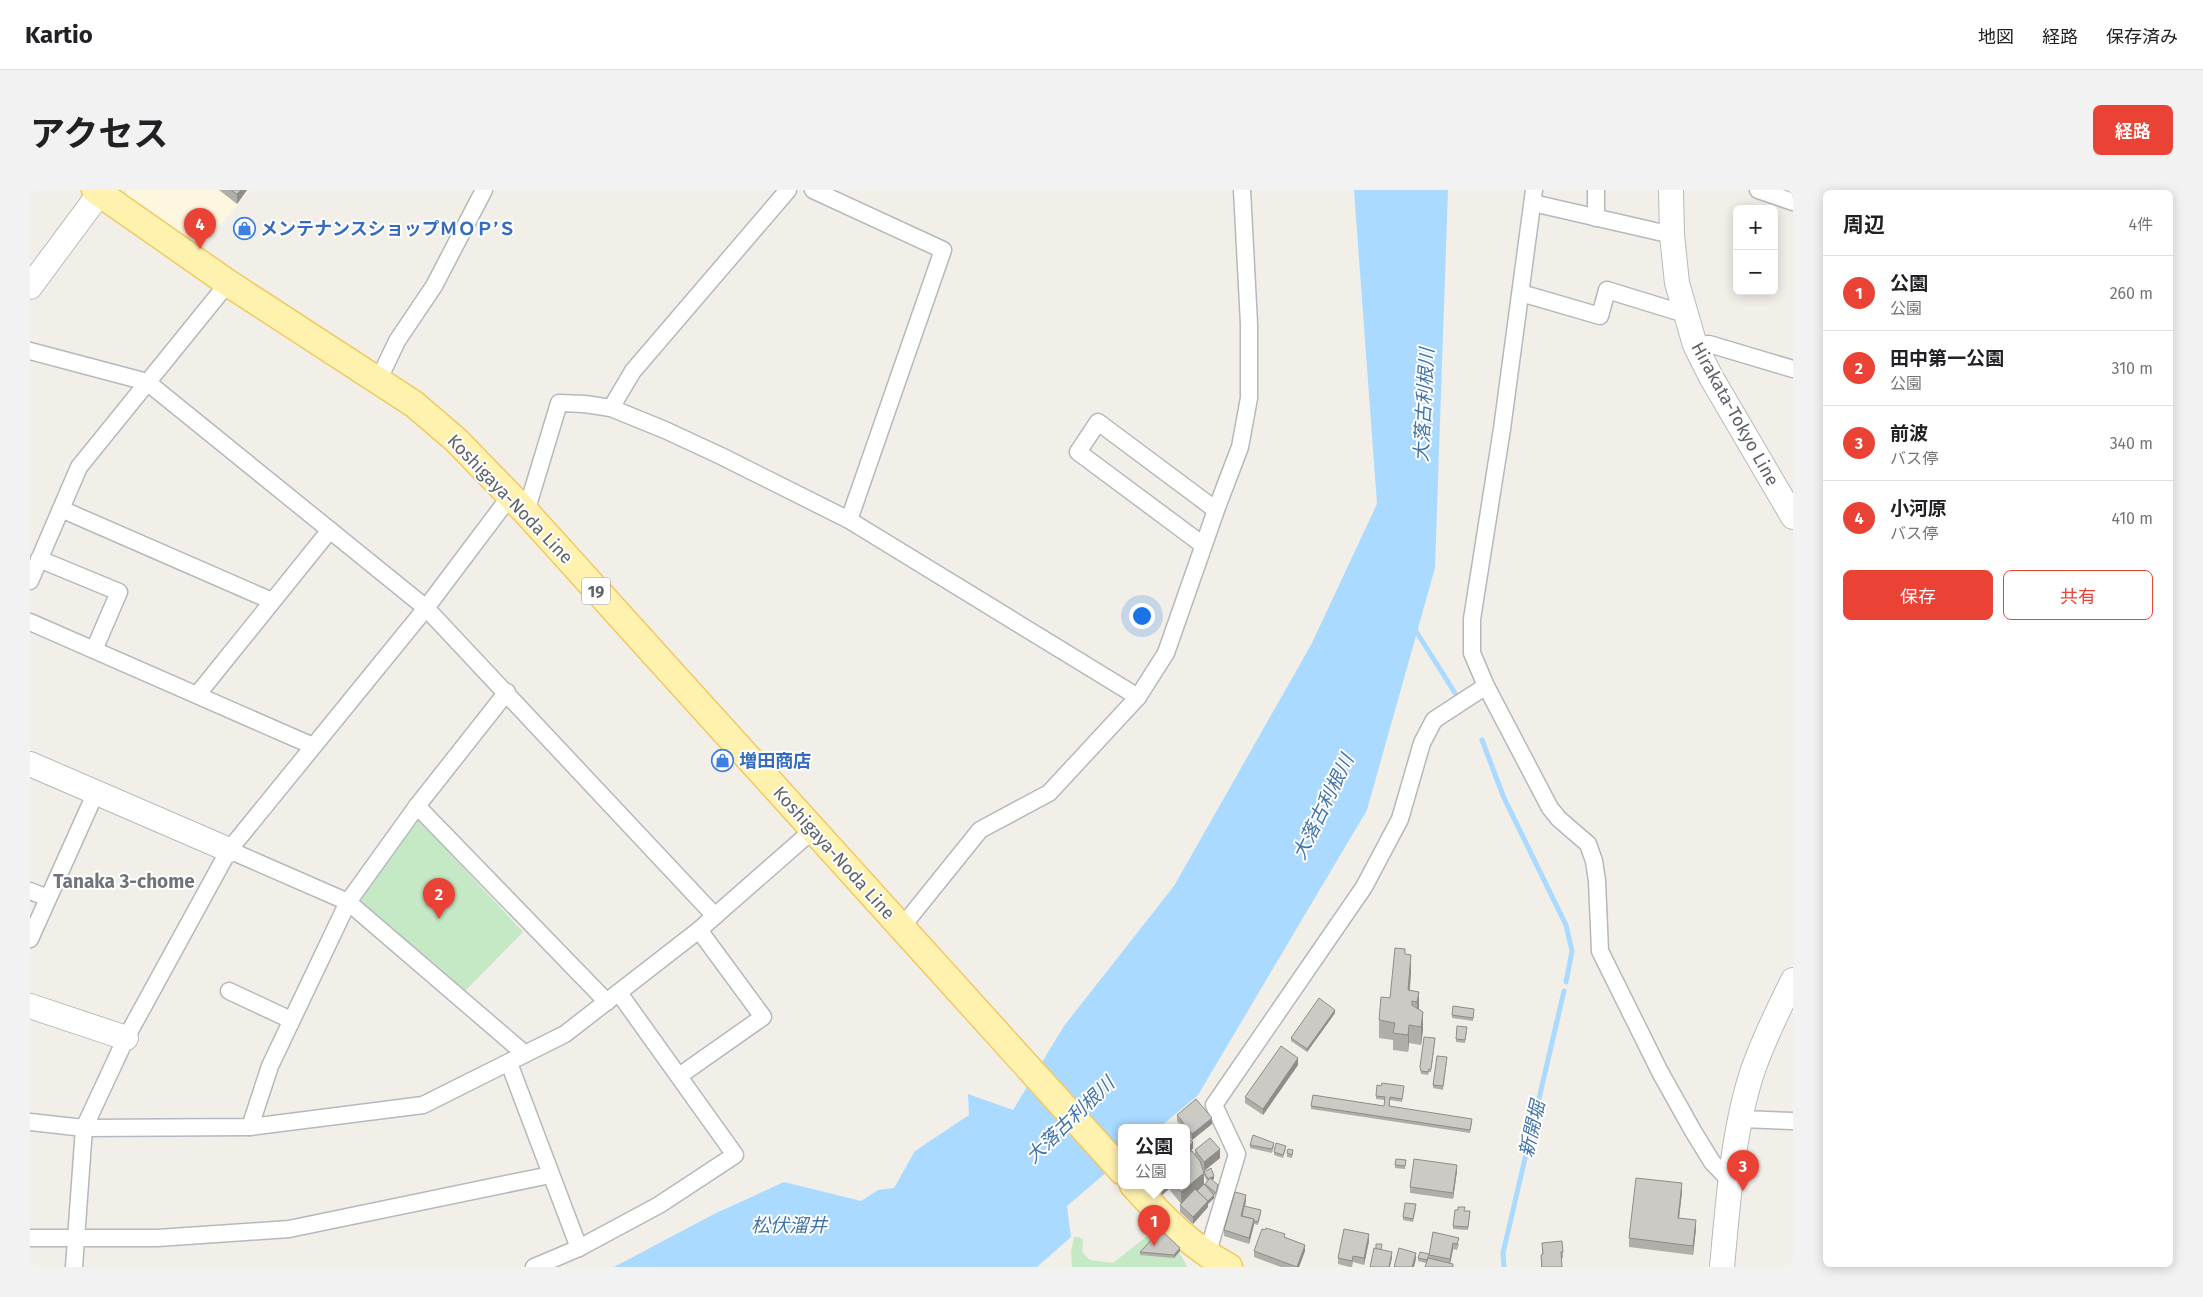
<!DOCTYPE html>
<html lang="ja">
<meta charset="utf-8">
<style>
body{margin:0;font-family:"Fira Sans","Noto Sans JP",sans-serif;background:#f2f2f2;color:#202124}
.controls{position:absolute;right:15px;top:15px;display:grid;overflow:hidden;border-radius:8px;box-shadow:0 2px 12px #0003}
.controls button{width:45px;height:45px;display:grid;place-items:center;padding:0;border:0;border-bottom:1px solid #e0e0e0;background:#fff;color:#202124;font:25px sans-serif}
.you{position:absolute;left:1111px;top:425px;width:18px;height:18px;margin:-12px;border:4px solid #fff;border-radius:50%;background:#1a73e8;box-shadow:0 0 0 8px #1a73e833}
.badge{display:grid;place-items:center;width:32px;height:32px;border-radius:50%;background:#ea4335;color:#fff;font-size:16px;font-weight:700}
.pin{position:absolute;translate:-50% -41px;filter:drop-shadow(0 1px 2px #0008)}
.pin::after{content:'';position:absolute;top:26px;width:18px;height:15px;background:inherit;clip-path:polygon(0 0,100% 0,50% 100%)}
.popup{position:absolute;left:1088px;top:934px;width:72px;height:65px;box-sizing:border-box;display:grid;place-content:center;border-radius:8px;background:#fff;filter:drop-shadow(0 1px 4px #0005);font-size:16px;white-space:nowrap;color:#757577}
.popup b{font-size:19px;color:#202124}
.popup::after{content:'';position:absolute;left:50%;top:100%;margin-left:-10px;border:10px solid transparent;border-top-color:#fff}
.list{margin:0;padding:0;list-style:none}
h2{display:flex;justify-content:space-between;align-items:center;height:65px;margin:0;padding:0 20px;font-size:21px}
h2 small{font-size:16px;font-weight:400;color:#757577}
.list li{display:grid;grid-template-columns:32px 1fr auto;gap:15px;align-items:center;box-sizing:border-box;height:75px;padding:0 20px;border-top:1px solid #e0e0e0}
.list b{display:block;font-size:19px;white-space:nowrap}
.list p{margin:0;font-size:16px;white-space:nowrap;color:#757577}
.list em{font-size:16px;font-style:normal;color:#757577}
.actions{display:flex;gap:10px;padding:15px 20px}
.actions a{flex:1;padding:11px 0;border:1px solid #ea4335;border-radius:8px;text-align:center;font-size:18px;color:#ea4335}
.actions .main{background:#ea4335;color:#fff}
.map{position:relative;flex:none;width:1763px;height:1077px;overflow:hidden;border-radius:8px}
header{display:flex;align-items:center;gap:30px;box-sizing:border-box;height:70px;padding:0 25px;background:#fff;border-bottom:1px solid #e0e0e0}
header strong{font-size:24px}
nav{display:flex;gap:28px;margin-inline-start:auto;font-size:18px}
.intro{display:flex;align-items:center;justify-content:space-between;box-sizing:border-box;height:120px;padding:0 30px}
h1{margin:0;font-size:35px}
.button{padding:12px 22px;border-radius:8px;background:#ea4335;color:#fff;font-size:18px;font-weight:700}
main{display:flex;gap:30px;padding:0 30px}
aside{flex:1;background:#fff;border-radius:8px;box-shadow:0 2px 12px #0003}
.map>svg:first-child{display:block}
.commercial{fill:#fef7e0}
.green{fill:#c5e8c5}
.water{fill:#aadaff}
.lines{fill:none;stroke-linecap:round;stroke-linejoin:round}
.stream{stroke:#aadaff;stroke-width:5}
.street-casing{stroke:#b5b8bc;stroke-width:19}
.secondary-casing{stroke:#b6babf;stroke-width:26}
.primary-casing{stroke:#f2c960;stroke-width:29}
.street{stroke:#fff;stroke-width:16}
.secondary{stroke:#fff;stroke-width:24}
.primary{stroke:#fff2af;stroke-width:26}
.wall{fill:#afaea9}
.shaded-wall{fill:#8f8d8a}
.building{fill:#cccac5;stroke:#8f8d8a}
.labels{text-anchor:middle;dominant-baseline:central;stroke-width:4;stroke-linejoin:round;paint-order:stroke}
.shield{fill:#fff;stroke:#8f9295;stroke-width:1}
.shield-label{font-size:16px;font-weight:bold;fill:#5f6368}
.shop-label{font-size:18px;font-weight:bold;fill:#366cbe;stroke:#fff;text-anchor:start}
.street-label{font-size:18px;fill:#5f6368;stroke:#fff}
.water-label{font-size:19px;font-style:italic;fill:#4174aa;stroke:#fff}
.neighbourhood-label{font-size:19px;font-weight:bold;fill:#70757a;stroke:#fff}
</style>
<header>
<strong>Kartio</strong>
<nav><a>地図</a><a>経路</a><a>保存済み</a></nav>
</header>
<div class="intro"><h1>アクセス</h1><a class="button">経路</a></div>
<main>
<div class="map">
<svg width="1763" height="1077" viewBox="0 0 1763 1077">
<rect width="100%" height="100%" fill="#f1efe8"/>
<polygon class="commercial" points="96,0 220,0 172,57 97,6"/>
<g class="green">
<polygon points="389,630 493,742 429,807 322,715"/>
<path d="M1126,1039C1139,1049 1151,1062 1157,1077H1042L1041,1062L1044,1047H1049L1053,1050L1052,1062L1060,1070L1083,1073Z"/>
</g>
<polygon class="water" points="1324,0 1418,0 1405,378 1337,620 1168,905 1130,937 1092,937 1091,970 1037,1016 1041,1047 1007,1077 584,1077 684,1024 754,992 831,1011 848,1000 864,998 885,961 939,925 938,904 983,920 1034,836 1144,696 1281,455 1347,314"/>
<g class="lines">
<g class="stream">
<polyline points="1384,438 1425,503"/>
<polyline points="1452,550 1474,608 1536,735 1542,761 1536,792"/>
<polyline points="1474,1077 1473,1063 1534,801"/>
</g>
<defs>
<g id="street">
<polyline points="783,0 913,60 819,330"/>
<polyline points="1504,0 1472,239 1442,429 1442,463 1456,496 1520,618 1529,629 1558,654 1564,671 1567,691 1570,761 1630,882 1663,941 1682,972 1701,992"/>
<polyline points="1728,0 1763,12"/>
<polyline points="1503,13 1642,45"/>
<polyline points="1566,28 1566,0"/>
<polyline points="1491,103 1570,126 1577,100 1655,124"/>
<polyline points="1665,155 1679,154 1763,179"/>
<polyline points="0,161 117,192 396,418 685,726"/>
<polyline points="348,191 367,151 404,96 454,0"/>
<polyline points="581,218 603,181 758,0"/>
<polyline points="31,319 242,411"/>
<polyline points="496,322 529,213 555,214 581,218 635,240 691,266 819,330 1108,507"/>
<polyline points="1173,355 1048,262 1068,232 1186,320"/>
<polyline points="9,369 89,402 64,460"/>
<polyline points="0,391 49,277 198,93"/>
<polyline points="0,432 283,556"/>
<polyline points="167,505 300,340"/>
<polyline points="387,616 577,812"/>
<polyline points="199,660 318,712 495,864"/>
<polyline points="0,701 18,708"/>
<polyline points="871,738 950,640 1019,603 1108,507 1136,463 1186,320 1210,257 1219,208 1219,134 1212,0"/>
<polyline points="0,749 66,602"/>
<polyline points="199,801 261,830"/>
<polyline points="479,873 549,1058"/>
<polyline points="649,886 733,827 669,740"/>
<polyline points="1711,929 1763,931"/>
<polyline points="0,932 54,938 220,937 393,915 535,844 669,740 783,640"/>
<polyline points="220,937 240,876 318,712 387,616 477,502"/>
<polyline points="0,1048 128,1048 259,1039 520,985"/>
<polyline points="1177,1065 1207,964 1184,915 1334,697 1370,629 1392,553 1404,530 1456,496"/>
<polyline points="44,1077 54,938 96,848 199,660 396,418 481,305"/>
<polyline points="504,1077 549,1058 629,1015 705,965 589,803"/>
</g>
<g id="secondary">
<polyline points="1641,0 1642,45 1647,93 1665,155 1681,187 1763,327"/>
<polyline points="0,97 72,0"/>
<polyline points="0,574 199,660"/>
<polyline points="0,816 96,848"/>
<path d="M1692,1077C1698,1013 1703,937 1724,877C1735,847 1749,818 1763,790"/>
</g>
<g id="primary">
<polyline points="65,0 198,93 384,214 426,250 496,322 1092,981"/>
<path d="M1103,995C1133,1028 1159,1055 1199,1077"/>
</g>
</defs>
<use href="#street" class="street-casing"/>
<use href="#secondary" class="secondary-casing"/>
<use href="#primary" class="primary-casing"/>
<use href="#street" class="street"/>
<use href="#secondary" class="secondary"/>
<use href="#primary" class="primary"/>
</g>
<g class="wall">
<polygon points="189,0 217,0 207,14"/>
<polygon points="1375,764 1381,782 1380,800 1389,802 1389,819 1393,840 1391,855 1379,853 1378,862 1363,860 1363,850 1349,848 1349,830 1360,808"/>
<polygon points="1444,822 1443,831 1422,828 1422,825"/>
<polygon points="1305,823 1277,862 1261,851 1261,848"/>
<polygon points="1437,840 1435,853 1426,852 1426,849"/>
<polygon points="1405,851 1401,882 1399,882 1398,885 1391,884 1390,877"/>
<polygon points="1417,870 1413,900 1403,898 1403,895"/>
<polygon points="1268,875 1233,925 1215,913 1215,907"/>
<polygon points="1374,899 1372,912 1360,910 1360,916 1442,932 1440,943 1281,919 1281,916 1354,916 1355,910 1346,909 1346,906"/>
<polygon points="1147,925 1182,934 1162,950 1156,943 1156,937 1152,937 1147,931"/>
<polygon points="1156,947 1163,958 1160,962 1165,964 1165,960 1190,968 1174,981 1173,979 1174,994 1175,996 1175,994 1177,991 1174,985 1174,982 1184,989 1182,990 1188,998 1186,1006 1184,1005 1184,1008 1178,1014 1178,1017 1163,1034 1150,1022 1150,1015 1151,1014 1139,999 1132,1005 1126,998 1126,995 1156,995"/>
<polygon points="1220,955 1244,956 1242,963 1220,958"/>
<polygon points="1256,959 1253,968 1244,965 1244,962"/>
<polygon points="1257,963 1263,963 1262,968 1257,967"/>
<polygon points="1376,970 1375,979 1365,978 1365,975"/>
<polygon points="1427,981 1423,1009 1380,1003 1380,997"/>
<polygon points="1652,1002 1649,1028 1666,1039 1663,1065 1599,1057 1599,1048"/>
<polygon points="1216,1011 1215,1016 1231,1023 1228,1035 1224,1034 1219,1054 1194,1046 1194,1040"/>
<polygon points="1386,1018 1383,1032 1373,1030 1373,1027"/>
<polygon points="1440,1021 1438,1040 1423,1039 1423,1036"/>
<polygon points="1403,1042 1429,1054 1427,1060 1423,1059 1420,1073 1423,1077 1396,1073 1388,1071 1388,1068 1399,1064 1399,1068"/>
<polygon points="1255,1047 1275,1061 1269,1077 1251,1077 1224,1067 1224,1061"/>
<polygon points="1339,1051 1334,1075 1323,1072 1322,1077 1320,1077 1308,1074 1308,1068"/>
<polygon points="1512,1053 1533,1062 1533,1068 1531,1068 1532,1077 1511,1077 1511,1065 1512,1064"/>
<polygon points="1150,1061 1144,1068 1110,1065 1110,1062"/>
</g>
<g class="shaded-wall">
<polygon points="211,0 217,0 207,14 207,4"/>
<polygon points="1381,765 1381,782 1378,818 1378,800"/>
<polygon points="1389,802 1389,819 1387,830 1387,812"/>
<polygon points="1305,820 1305,823 1277,862 1277,859"/>
<polygon points="1393,822 1393,840 1391,855 1391,837"/>
<polygon points="1379,835 1379,853 1378,862 1378,845"/>
<polygon points="1268,868 1268,875 1233,925 1233,919"/>
<polygon points="1182,928 1182,934 1162,950 1162,944"/>
<polygon points="1163,952 1163,958 1160,962 1160,966 1158,963 1158,958"/>
<polygon points="1190,959 1190,968 1174,981 1174,972"/>
<polygon points="1427,975 1427,981 1423,1009 1423,1003"/>
<polygon points="1174,983 1174,996 1151,1014 1151,1002"/>
<polygon points="1184,986 1184,989 1178,992 1178,989"/>
<polygon points="1652,993 1652,1002 1648,1037 1648,1028"/>
<polygon points="1132,995 1139,995 1139,999 1132,1005"/>
<polygon points="1184,1005 1184,1008 1178,1014 1178,1017 1163,1034 1163,1027"/>
<polygon points="1216,1005 1216,1011 1211,1032 1211,1026"/>
<polygon points="1224,1029 1224,1035 1219,1054 1219,1048"/>
<polygon points="1666,1030 1666,1039 1663,1065 1663,1056"/>
<polygon points="1339,1044 1339,1051 1334,1075 1334,1068"/>
<polygon points="1423,1053 1423,1059 1420,1075 1420,1069"/>
<polygon points="1275,1055 1275,1061 1269,1077 1267,1077"/>
<polygon points="1150,1058 1150,1061 1144,1068 1144,1065"/>
<polygon points="1362,1062 1362,1068 1360,1077 1359,1077"/>
<polygon points="1386,1063 1386,1069 1384,1077 1382,1077"/>
</g>
<g class="building">
<polygon points="201,0 211,0 207,4"/>
<polygon points="1365,758 1375,759 1375,764 1381,765 1378,800 1389,802 1387,812 1382,811 1382,815 1393,822 1391,837 1379,835 1378,845 1363,843 1365,833 1349,830 1351,807 1360,808"/>
<polygon points="1289,808 1305,820 1277,859 1261,848"/>
<polygon points="1423,816 1444,819 1443,828 1422,825"/>
<polygon points="1427,836 1437,837 1435,850 1426,849"/>
<polygon points="1394,847 1405,848 1401,879 1399,879 1398,882 1391,881 1390,877"/>
<polygon points="1251,856 1268,868 1233,919 1215,907"/>
<polygon points="1407,866 1417,867 1413,896 1403,895"/>
<polygon points="1352,893 1374,896 1372,909 1360,907 1359,916 1442,929 1440,940 1281,916 1283,905 1354,916 1355,907 1346,906 1347,895 1351,896"/>
<polygon points="1166,909 1182,928 1162,944 1147,925"/>
<polygon points="1223,945 1244,953 1242,959 1220,955"/>
<polygon points="1156,947 1163,952 1158,958 1160,960 1156,965"/>
<polygon points="1180,948 1190,959 1174,972 1165,960"/>
<polygon points="1246,953 1256,956 1253,965 1244,962"/>
<polygon points="1258,959 1263,960 1262,965 1257,963"/>
<polygon points="1162,961 1170,971 1174,983 1151,1002 1145,995 1156,995 1156,965"/>
<polygon points="1366,969 1376,970 1375,976 1365,975"/>
<polygon points="1384,969 1427,975 1423,1003 1380,997"/>
<polygon points="1181,978 1184,986 1178,989 1174,982"/>
<polygon points="1180,988 1188,995 1186,1003 1175,994"/>
<polygon points="1606,988 1652,993 1648,1028 1666,1030 1663,1056 1599,1048"/>
<polygon points="1174,994 1184,1005 1178,1011 1167,1001"/>
<polygon points="1165,999 1178,1011 1163,1027 1150,1015"/>
<polygon points="1205,1002 1216,1005 1211,1026 1224,1029 1219,1048 1194,1040"/>
<polygon points="1375,1013 1386,1014 1383,1029 1373,1027"/>
<polygon points="1214,1016 1231,1020 1228,1032 1224,1031 1224,1029 1212,1026"/>
<polygon points="1428,1017 1435,1017 1434,1021 1440,1021 1438,1037 1423,1036 1425,1020 1428,1020"/>
<polygon points="1236,1038 1255,1044 1254,1047 1275,1055 1267,1077 1224,1061 1232,1039 1235,1040"/>
<polygon points="1314,1039 1339,1044 1334,1068 1323,1066 1322,1071 1308,1068"/>
<polygon points="1131,1040 1150,1058 1144,1065 1110,1062"/>
<polygon points="1403,1042 1429,1048 1427,1054 1423,1053 1420,1069 1399,1065"/>
<polygon points="1532,1051 1533,1062 1531,1062 1532,1077 1512,1077 1511,1065 1513,1064 1512,1053"/>
<polygon points="1346,1054 1352,1054 1351,1060 1346,1059"/>
<polygon points="1344,1058 1362,1062 1359,1077 1340,1077"/>
<polygon points="1369,1058 1386,1063 1382,1077 1364,1077"/>
<polygon points="1390,1062 1399,1064 1397,1070 1388,1068"/>
<polygon points="1398,1068 1423,1074 1423,1077 1395,1077"/>
</g>
<defs>
<symbol id="shop-ring" viewBox="-11 -11 22 22"><circle r="9.5" fill="#fff" stroke="#3f7fe0" stroke-width="1.5"/><path d="M-5-2.5h2.3a2.7 3.5 0 0 1 5.4 0H5L5.5 6h-11ZM-1.5-2.5h3a1.5 2.3 0 0 0-3 0Z" fill="#3f7fe0"/></symbol>
</defs>
<g fill-rule="evenodd">
<use href="#shop-ring" x="202" y="26" width="25" height="25"/>
<use href="#shop-ring" x="680" y="558" width="25" height="25"/>
</g>
<g class="labels">
<rect class="shield" x="552" y="387.5" width="28" height="27" rx="4"/>
<g class="shield-label">
<text x="566" y="401">19</text>
</g>
<g class="shop-label">
<text x="230" y="39">メンテナンスショップＭＯＰ’Ｓ</text>
<text x="709" y="571">増田商店</text>
</g>
<g class="street-label">
<text transform="translate(1705 224) rotate(61)">Hirakata-Tokyo Line</text>
<text transform="translate(480 309) rotate(46)">Koshigaya-Noda Line</text>
<text transform="translate(804 663) rotate(48)">Koshigaya-Noda Line</text>
</g>
<g class="water-label">
<text transform="translate(1394 215) rotate(-87)">大落古利根川</text>
<text transform="translate(1293 617) rotate(-64)">大落古利根川</text>
<text transform="translate(1040 930) rotate(-44)">大落古利根川</text>
<text transform="translate(1502 939) rotate(-77)">新開堀</text>
<text x="759" y="1035">松伏溜井</text>
</g>
<g class="neighbourhood-label">
<text x="94" y="691">Tanaka 3-chome</text>
</g>
</g>
</svg>
<div class="controls">
<button>+</button>
<button>−</button>
</div>
<div class="you"></div>
<div class="pin badge" style="left:1124px;top:1056px">1</div>
<div class="popup"><b>公園</b>公園</div>
<div class="pin badge" style="left:409px;top:729px">2</div>
<div class="pin badge" style="left:1713px;top:1001px">3</div>
<div class="pin badge" style="left:170px;top:59px">4</div>
</div>
<aside>
<h2>周辺<small>4件</small></h2>
<ul class="list">
<li><span class="badge">1</span><div><b>公園</b><p>公園</p></div><em>260 m</em></li>
<li><span class="badge">2</span><div><b>田中第一公園</b><p>公園</p></div><em>310 m</em></li>
<li><span class="badge">3</span><div><b>前波</b><p>バス停</p></div><em>340 m</em></li>
<li><span class="badge">4</span><div><b>小河原</b><p>バス停</p></div><em>410 m</em></li>
</ul>
<div class="actions"><a class="main">保存</a><a>共有</a></div>
</aside>
</main>
